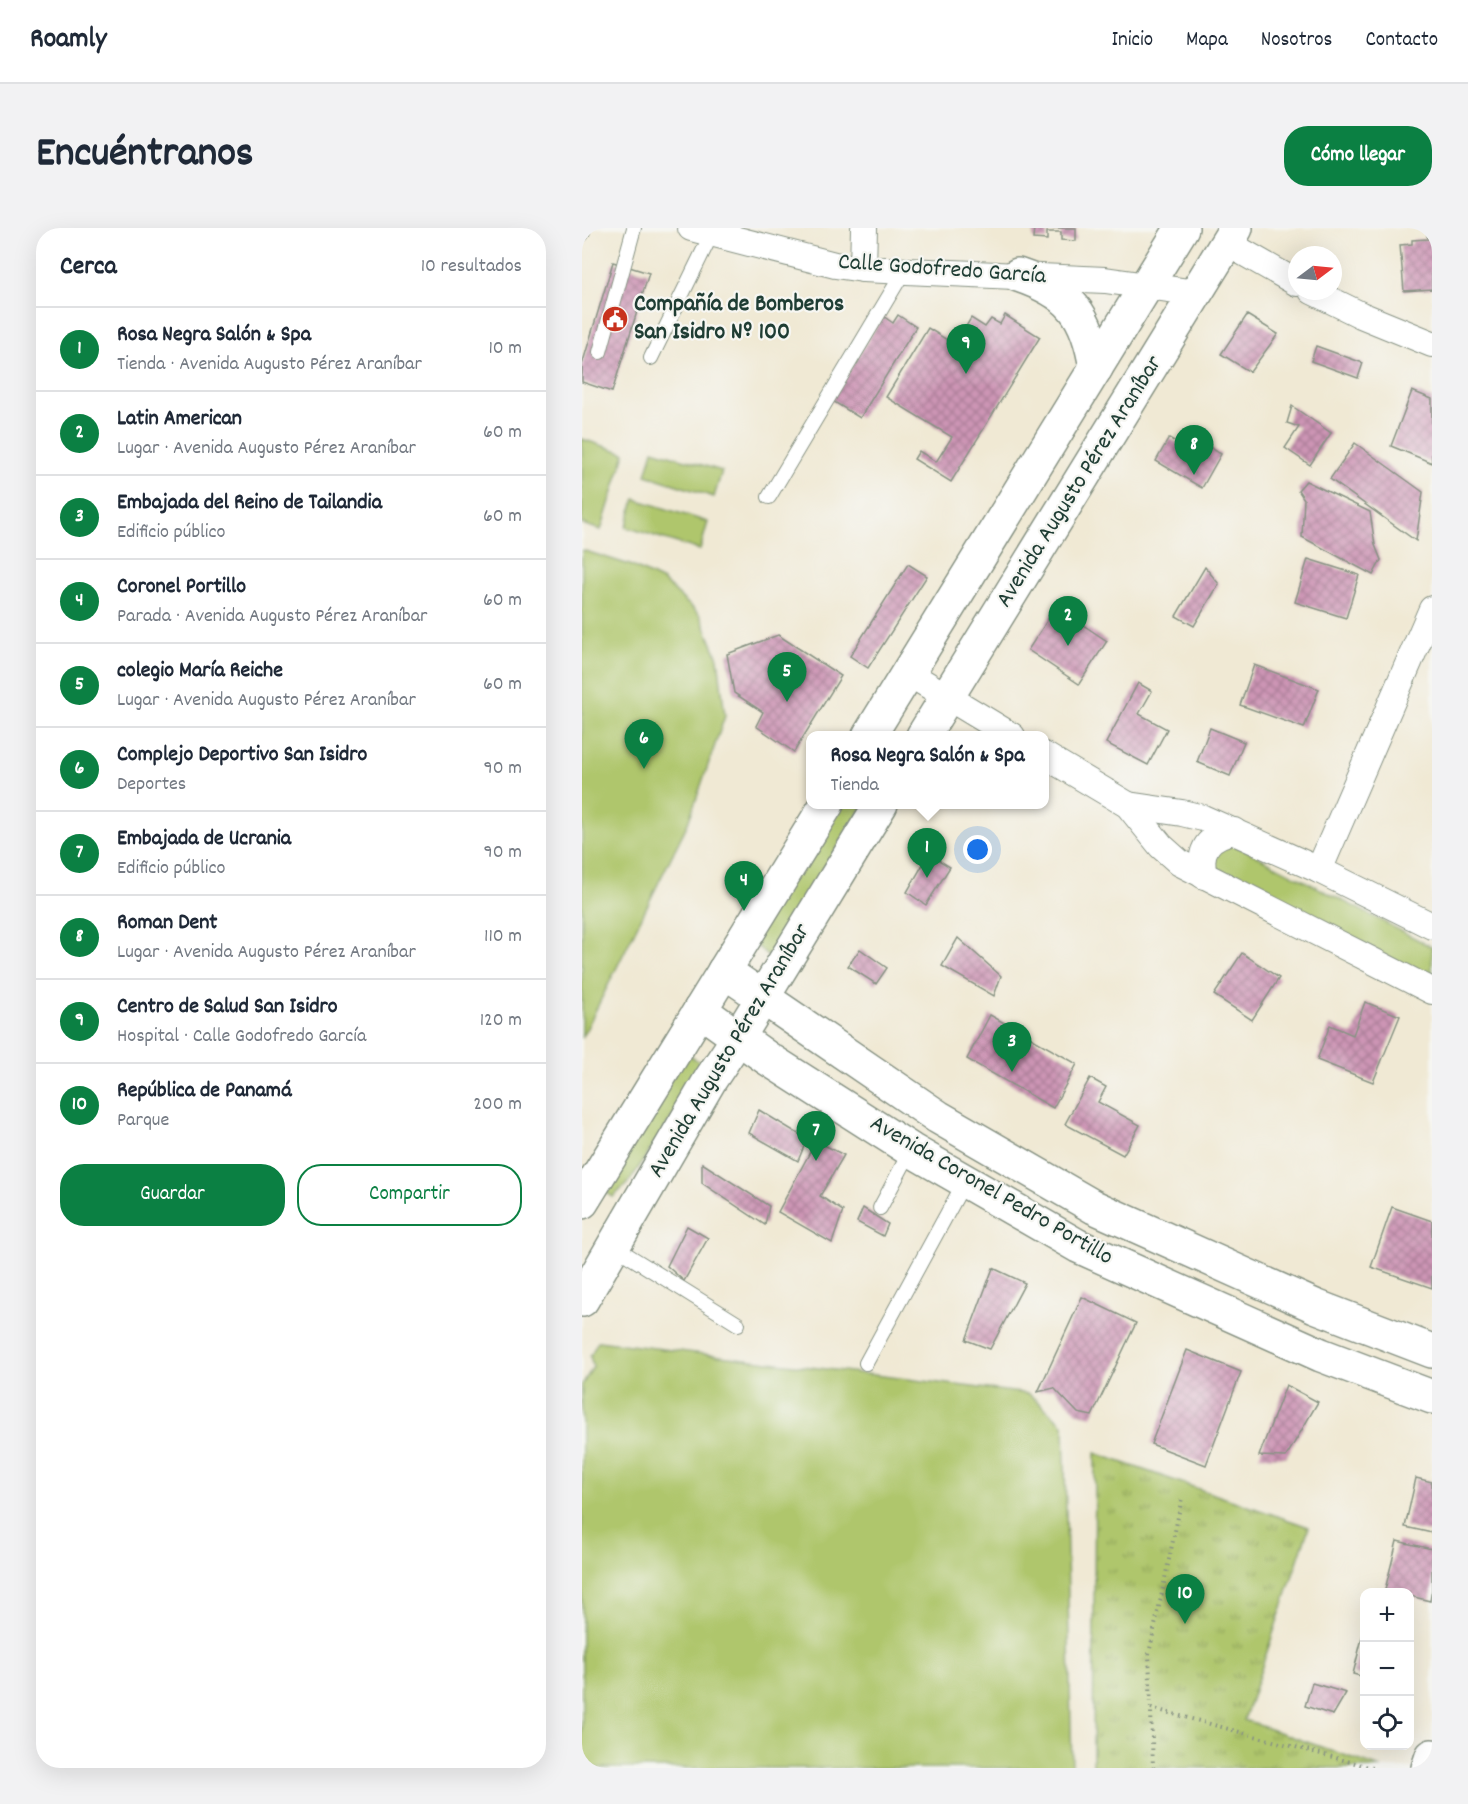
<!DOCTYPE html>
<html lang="es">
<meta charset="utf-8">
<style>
body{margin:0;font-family:Dekko,sans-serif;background:#f2f2f3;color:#1f2937}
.controls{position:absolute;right:18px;bottom:18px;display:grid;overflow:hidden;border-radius:12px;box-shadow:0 6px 24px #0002}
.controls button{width:54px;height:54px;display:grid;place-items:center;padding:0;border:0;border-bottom:2px solid #e0e1e3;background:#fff;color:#1f2937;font:30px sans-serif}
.compass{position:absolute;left:706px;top:18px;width:54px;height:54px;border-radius:50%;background:#fff;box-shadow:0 6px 24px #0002;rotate:74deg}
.you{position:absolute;left:396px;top:622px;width:21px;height:21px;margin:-15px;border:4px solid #fff;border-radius:50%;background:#1a73e8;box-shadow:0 0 0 9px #1a73e833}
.badge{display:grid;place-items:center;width:39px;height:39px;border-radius:50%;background:#0b8043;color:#fff;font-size:20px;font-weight:700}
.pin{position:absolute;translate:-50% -50px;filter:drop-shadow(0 2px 3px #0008)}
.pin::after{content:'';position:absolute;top:32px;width:21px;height:18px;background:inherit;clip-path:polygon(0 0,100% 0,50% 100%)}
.popup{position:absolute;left:224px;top:503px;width:243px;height:78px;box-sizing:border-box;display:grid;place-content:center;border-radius:12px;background:#fff;filter:drop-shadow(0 2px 4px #0005);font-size:20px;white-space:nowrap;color:#747a83}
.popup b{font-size:22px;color:#1f2937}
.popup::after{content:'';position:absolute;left:50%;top:100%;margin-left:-12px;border:12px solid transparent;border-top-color:#fff}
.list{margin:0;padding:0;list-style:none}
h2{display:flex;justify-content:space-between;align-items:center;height:78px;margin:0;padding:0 24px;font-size:26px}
h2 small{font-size:20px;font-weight:400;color:#747a83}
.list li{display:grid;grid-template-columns:39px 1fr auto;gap:18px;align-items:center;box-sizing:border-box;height:84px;padding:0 24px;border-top:2px solid #e0e1e3}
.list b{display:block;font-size:22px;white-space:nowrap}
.list p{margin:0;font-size:20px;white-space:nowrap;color:#747a83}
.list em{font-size:20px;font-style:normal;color:#747a83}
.actions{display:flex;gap:12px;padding:18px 24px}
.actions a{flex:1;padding:14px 0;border:2px solid #0b8043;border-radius:24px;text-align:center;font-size:21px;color:#0b8043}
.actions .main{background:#0b8043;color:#fff}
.icon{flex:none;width:33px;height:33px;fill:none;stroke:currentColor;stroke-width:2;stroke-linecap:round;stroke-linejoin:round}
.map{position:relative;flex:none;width:850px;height:1540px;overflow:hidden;border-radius:24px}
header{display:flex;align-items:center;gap:36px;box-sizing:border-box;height:84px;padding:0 30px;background:#fff;border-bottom:2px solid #e0e1e3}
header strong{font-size:28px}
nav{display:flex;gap:33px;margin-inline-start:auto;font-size:21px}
.intro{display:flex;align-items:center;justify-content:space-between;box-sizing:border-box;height:144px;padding:0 36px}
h1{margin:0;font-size:42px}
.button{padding:15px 27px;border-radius:24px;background:#0b8043;color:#fff;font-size:21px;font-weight:700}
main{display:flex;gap:36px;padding:0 36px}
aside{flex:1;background:#fff;border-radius:24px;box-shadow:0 6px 24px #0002}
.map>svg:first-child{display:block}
.grass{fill:#afc66c;stroke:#678250;stroke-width:1.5}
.park{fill:url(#park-tufts);stroke:#678250;stroke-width:1.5}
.building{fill:url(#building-cross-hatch)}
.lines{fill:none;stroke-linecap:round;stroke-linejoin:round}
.lane-casing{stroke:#889384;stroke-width:16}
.street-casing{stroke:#889384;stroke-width:28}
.secondary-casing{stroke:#889384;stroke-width:36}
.path{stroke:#889384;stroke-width:4;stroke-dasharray:1.5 4.5;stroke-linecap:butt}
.lane{stroke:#fff;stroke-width:14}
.street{stroke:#fff;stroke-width:26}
.secondary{stroke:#fff;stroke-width:33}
.labels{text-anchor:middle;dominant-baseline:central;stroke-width:4.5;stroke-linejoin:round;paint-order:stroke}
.street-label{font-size:24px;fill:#1f3d34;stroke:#f6f6f2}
.poi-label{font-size:24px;font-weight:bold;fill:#1f3d34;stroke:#f6f6f2;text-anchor:start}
</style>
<header>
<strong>Roamly</strong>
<nav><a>Inicio</a><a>Mapa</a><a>Nosotros</a><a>Contacto</a></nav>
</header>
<div class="intro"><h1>Encuéntranos</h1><a class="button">Cómo llegar</a></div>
<main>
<aside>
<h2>Cerca<small>10 resultados</small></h2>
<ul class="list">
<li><span class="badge">1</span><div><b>Rosa Negra Salón &amp; Spa</b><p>Tienda · Avenida Augusto Pérez Araníbar</p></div><em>10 m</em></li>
<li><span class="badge">2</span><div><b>Latin American</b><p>Lugar · Avenida Augusto Pérez Araníbar</p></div><em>60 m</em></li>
<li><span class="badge">3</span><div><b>Embajada del Reino de Tailandia</b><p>Edificio público</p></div><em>60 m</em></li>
<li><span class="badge">4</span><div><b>Coronel Portillo</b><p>Parada · Avenida Augusto Pérez Araníbar</p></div><em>60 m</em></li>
<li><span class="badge">5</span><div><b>colegio María Reiche</b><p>Lugar · Avenida Augusto Pérez Araníbar</p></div><em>60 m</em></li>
<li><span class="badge">6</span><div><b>Complejo Deportivo San Isidro</b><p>Deportes</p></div><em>90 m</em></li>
<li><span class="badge">7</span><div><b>Embajada de Ucrania</b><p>Edificio público</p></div><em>90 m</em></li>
<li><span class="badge">8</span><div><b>Roman Dent</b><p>Lugar · Avenida Augusto Pérez Araníbar</p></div><em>110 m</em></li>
<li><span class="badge">9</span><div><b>Centro de Salud San Isidro</b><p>Hospital · Calle Godofredo García</p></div><em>120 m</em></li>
<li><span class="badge">10</span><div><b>República de Panamá</b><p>Parque</p></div><em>200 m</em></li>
</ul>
<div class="actions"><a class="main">Guardar</a><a>Compartir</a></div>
</aside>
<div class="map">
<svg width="850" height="1540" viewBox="0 0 850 1540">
<defs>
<pattern id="park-tufts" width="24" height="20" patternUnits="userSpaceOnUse" patternTransform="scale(1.5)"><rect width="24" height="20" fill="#afc66c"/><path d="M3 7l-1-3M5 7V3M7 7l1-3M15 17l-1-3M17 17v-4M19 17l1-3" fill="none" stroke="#8ea25a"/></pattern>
<pattern id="building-cross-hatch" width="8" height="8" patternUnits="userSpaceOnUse" patternTransform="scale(1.5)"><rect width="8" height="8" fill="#cd95b5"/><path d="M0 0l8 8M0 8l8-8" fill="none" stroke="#a67b94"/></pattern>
</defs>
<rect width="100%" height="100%" fill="#f6f6f2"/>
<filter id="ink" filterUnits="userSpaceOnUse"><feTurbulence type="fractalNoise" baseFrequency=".0167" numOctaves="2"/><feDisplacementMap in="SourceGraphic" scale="12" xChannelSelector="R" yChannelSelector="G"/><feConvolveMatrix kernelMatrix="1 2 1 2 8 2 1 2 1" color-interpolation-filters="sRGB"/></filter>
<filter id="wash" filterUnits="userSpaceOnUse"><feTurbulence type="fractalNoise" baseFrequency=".008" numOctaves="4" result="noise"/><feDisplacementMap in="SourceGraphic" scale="24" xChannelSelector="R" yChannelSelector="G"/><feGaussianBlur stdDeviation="1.35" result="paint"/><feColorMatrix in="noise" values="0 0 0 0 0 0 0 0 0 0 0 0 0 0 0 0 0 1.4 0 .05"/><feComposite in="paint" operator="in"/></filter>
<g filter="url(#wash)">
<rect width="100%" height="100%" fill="#f0e9d4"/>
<g class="grass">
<polygon points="0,211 43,225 19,302 0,296"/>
<polygon points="71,222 140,243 132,269 64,247"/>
<polygon points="53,271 126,294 118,322 44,299"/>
<polygon points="0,322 48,337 81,353 118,387 136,430 143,488 106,595 0,810"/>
<polygon points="253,577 282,577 186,729 169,712"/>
<polygon points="646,613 850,719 850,752 632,639 628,626"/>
<polygon points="105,826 124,838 47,954 31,969 17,959"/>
<polygon points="16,1113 447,1166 482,1197 490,1540 0,1540 0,1157 11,1139 8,1128"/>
</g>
<polygon class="park" points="513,1225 727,1299 662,1492 799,1540 511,1540"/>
<g id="blocks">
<g class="building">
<polygon points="452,0 494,0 494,13 479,12 479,4 465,4 465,12 451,11"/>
<polygon points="845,7 850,7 850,61 822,63 818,17 830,16 830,12 846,11"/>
<polygon points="31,34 67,45 30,164 0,154 0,137"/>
<polygon points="316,87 334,99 278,190 249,172 301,88 311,95"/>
<polygon points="423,87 458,109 369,254 332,231 337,223 354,234 370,209 304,169 346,100 373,117 389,90 403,99 409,91 418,96"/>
<polygon points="665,87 696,106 668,144 639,126"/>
<polygon points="734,118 781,135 776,150 729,133"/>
<polygon points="830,163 850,171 850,235 809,218"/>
<polygon points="710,178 749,205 728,237 703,220 717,199 705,195"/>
<polygon points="587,210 610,224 616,212 639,226 620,260 574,233"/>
<polygon points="773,215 841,264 834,313 748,251"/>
<polygon points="724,253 788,284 793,317 799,332 791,347 720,309 722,271 716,262"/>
<polygon points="726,331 777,347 764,390 713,374"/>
<polygon points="326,336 345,348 286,440 268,428"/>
<polygon points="623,339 637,356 612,398 594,388"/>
<polygon points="474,379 525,413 497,456 446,422"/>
<polygon points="196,407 259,448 212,524 174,498 181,484 152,465 145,426"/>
<polygon points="672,437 737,461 722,500 658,477"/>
<polygon points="556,455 570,463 557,486 585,501 566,537 524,515"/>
<polygon points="628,500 662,514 648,548 615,534"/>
<polygon points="347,626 368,639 344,677 325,664"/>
<polygon points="376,710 419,748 412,768 360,738"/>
<polygon points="278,721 305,740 294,756 266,738"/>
<polygon points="660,725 697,750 670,792 632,767"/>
<polygon points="783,774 818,788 791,854 735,832 748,797 771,807"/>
<polygon points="408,787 495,836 471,880 385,831"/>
<polygon points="508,850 524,859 516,874 558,897 541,927 483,896"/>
<polygon points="177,882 225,911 216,933 167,905"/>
<polygon points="234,913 262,927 238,968 261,983 250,1015 196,984"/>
<polygon points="120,935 187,978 183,997 120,955"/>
<polygon points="810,979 850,993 850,1060 789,1039"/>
<polygon points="281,980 306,996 301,1008 275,994"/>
<polygon points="105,998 126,1010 102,1053 85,1038"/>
<polygon points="411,1040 443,1055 408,1121 384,1112"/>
<polygon points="500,1069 554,1095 510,1188 496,1185 472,1160 456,1164"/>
<polygon points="605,1122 659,1144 624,1237 569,1216"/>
<polygon points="704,1157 736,1174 704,1229 677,1228"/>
<polygon points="834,1250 850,1254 850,1305 823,1299"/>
<polygon points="815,1313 850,1321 850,1362 848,1373 828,1368 828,1364 814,1364 803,1362"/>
<polygon points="782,1402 782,1449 771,1446"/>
<polygon points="730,1455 764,1465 751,1487 723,1478"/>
</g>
</g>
</g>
<g filter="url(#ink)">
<use href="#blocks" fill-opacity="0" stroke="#889384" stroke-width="1.5"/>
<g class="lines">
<defs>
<g id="lane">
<polyline points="0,6 2,0"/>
<polyline points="18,124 52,0"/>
<polyline points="69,130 130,5"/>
<polyline points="187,269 322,43"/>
<polyline points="298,980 329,922"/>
<polyline points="31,1018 156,1096"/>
<polyline points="284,1135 383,953"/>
</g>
<g id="street">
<polyline points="109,0 253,37 281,41 523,52 614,65"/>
<polyline points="645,15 715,55"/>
<polyline points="281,41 282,0"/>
<polyline points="730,63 779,87 850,116"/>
<polyline points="326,445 430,508"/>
<polyline points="462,527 546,577 579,618 598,635 850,763"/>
<polyline points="546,577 600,585 621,590 737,642 850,698"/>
<polyline points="737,642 850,381"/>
<path d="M622,648C616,622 626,608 652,603"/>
</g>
<g id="secondary">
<path d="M436,47C489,65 505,85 514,140"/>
<polyline points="287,508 600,0"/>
<polyline points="341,508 654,0"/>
<polyline points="142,743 356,889 512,979 733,1078 850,1123"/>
<polyline points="118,782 185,830 329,922 496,1018 739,1127 850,1169"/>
<polyline points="0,974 245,576"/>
<polyline points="0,1072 128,852 156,810 299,576"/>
<polyline points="846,1540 850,1528"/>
</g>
</defs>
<use href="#lane" class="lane-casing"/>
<use href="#street" class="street-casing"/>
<use href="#secondary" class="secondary-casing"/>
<g class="path">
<polyline points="569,1480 791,1540"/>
<polyline points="571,1540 567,1426 600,1270"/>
</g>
<use href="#lane" class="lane"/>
<use href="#street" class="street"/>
<use href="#secondary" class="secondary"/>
</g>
</g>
<defs>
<symbol id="civic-disc" viewBox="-11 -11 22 22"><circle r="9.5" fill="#c8321e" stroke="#f6f6f2"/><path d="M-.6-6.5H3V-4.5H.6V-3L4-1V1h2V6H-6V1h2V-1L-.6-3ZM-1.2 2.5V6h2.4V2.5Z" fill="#fff"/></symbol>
</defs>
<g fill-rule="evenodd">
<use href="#civic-disc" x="18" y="76" width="30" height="30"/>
</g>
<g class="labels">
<g class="street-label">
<text transform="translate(360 42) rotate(4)">Calle Godofredo García</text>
<text transform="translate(498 254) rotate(-58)">Avenida Augusto Pérez Araníbar</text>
<text transform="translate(148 823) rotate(-59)">Avenida Augusto Pérez Araníbar</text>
<text transform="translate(409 963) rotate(30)">Avenida Coronel Pedro Portillo</text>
</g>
<g class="poi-label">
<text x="52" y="77">Compañía de Bomberos<tspan x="52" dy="28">San Isidro Nº 100</tspan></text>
</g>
</g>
</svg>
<div class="controls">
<button>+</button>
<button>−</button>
<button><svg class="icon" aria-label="locate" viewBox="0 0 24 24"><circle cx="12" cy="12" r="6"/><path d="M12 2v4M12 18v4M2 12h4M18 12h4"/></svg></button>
</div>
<svg class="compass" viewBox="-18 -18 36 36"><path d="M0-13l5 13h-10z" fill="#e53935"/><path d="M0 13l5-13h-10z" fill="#747a83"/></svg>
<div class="you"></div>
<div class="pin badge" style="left:345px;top:650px">1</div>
<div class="popup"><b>Rosa Negra Salón &amp; Spa</b>Tienda</div>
<div class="pin badge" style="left:486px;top:418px">2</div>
<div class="pin badge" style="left:430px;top:844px">3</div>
<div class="pin badge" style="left:162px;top:683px">4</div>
<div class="pin badge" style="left:205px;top:474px">5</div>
<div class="pin badge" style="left:62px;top:541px">6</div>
<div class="pin badge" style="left:234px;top:933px">7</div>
<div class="pin badge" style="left:612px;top:247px">8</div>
<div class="pin badge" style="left:384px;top:146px">9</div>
<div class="pin badge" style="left:603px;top:1396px">10</div>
</div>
</main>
